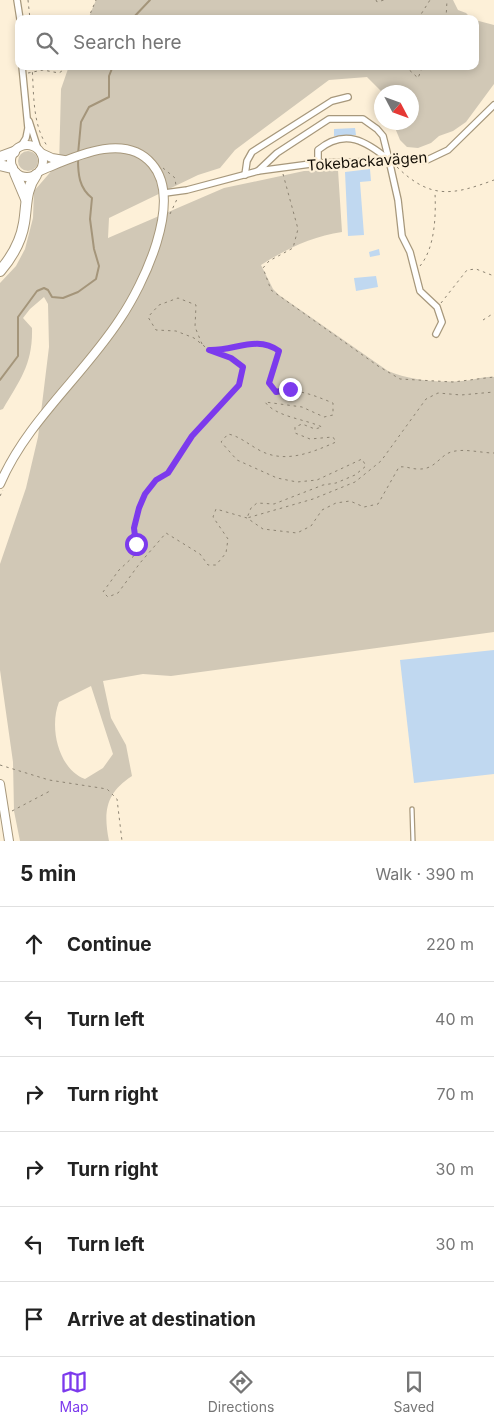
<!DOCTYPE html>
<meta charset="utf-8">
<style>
body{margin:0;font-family:Inter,sans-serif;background:#f6f6f6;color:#222}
.compass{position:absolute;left:374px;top:85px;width:45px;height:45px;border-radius:50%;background:#fff;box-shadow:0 2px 8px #0003;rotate:131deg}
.stop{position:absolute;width:15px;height:15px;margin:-11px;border:4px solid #7c3aed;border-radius:50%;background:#fff}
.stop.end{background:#7c3aed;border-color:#fff;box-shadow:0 1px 5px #0008}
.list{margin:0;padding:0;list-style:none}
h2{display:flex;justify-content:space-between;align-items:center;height:65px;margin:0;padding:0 20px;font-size:21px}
h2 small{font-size:16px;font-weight:400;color:#767676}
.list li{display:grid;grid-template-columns:32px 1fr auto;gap:15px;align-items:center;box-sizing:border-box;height:75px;padding:0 20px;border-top:1px solid #e0e0e0}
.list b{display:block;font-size:19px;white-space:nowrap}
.list em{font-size:16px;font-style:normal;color:#767676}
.icon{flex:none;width:28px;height:28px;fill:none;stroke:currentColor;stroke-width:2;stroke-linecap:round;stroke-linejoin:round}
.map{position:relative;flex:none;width:494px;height:841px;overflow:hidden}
.search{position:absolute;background:#fff;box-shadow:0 2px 8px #0003;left:15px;right:15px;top:15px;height:55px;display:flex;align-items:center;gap:12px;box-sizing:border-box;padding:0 18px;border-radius:10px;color:#767676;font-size:19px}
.sheet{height:515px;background:#fff}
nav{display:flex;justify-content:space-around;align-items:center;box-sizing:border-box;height:70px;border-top:1px solid #e0e0e0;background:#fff;font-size:14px;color:#767676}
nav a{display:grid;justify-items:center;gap:2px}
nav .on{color:#7c3aed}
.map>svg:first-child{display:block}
.green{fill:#d1c8b6;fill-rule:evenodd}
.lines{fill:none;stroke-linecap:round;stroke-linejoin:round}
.stream{stroke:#a4957a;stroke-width:2}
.building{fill:#c0d8f0}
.lane-casing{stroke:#a7987c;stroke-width:5.5}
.street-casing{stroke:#a7987c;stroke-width:8}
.secondary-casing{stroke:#a7987c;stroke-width:10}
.highway-casing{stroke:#a7987c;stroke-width:12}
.path{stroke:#8d8473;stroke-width:1;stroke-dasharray:2.5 4;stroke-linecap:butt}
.lane{stroke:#fff;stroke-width:3}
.street{stroke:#fff;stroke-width:5.5}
.secondary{stroke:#fff;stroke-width:8}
.highway{stroke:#fff;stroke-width:10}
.route{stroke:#7c3aed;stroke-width:6}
.labels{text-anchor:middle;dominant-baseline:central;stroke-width:4.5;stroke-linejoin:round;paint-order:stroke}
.street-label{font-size:15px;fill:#120d04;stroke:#fdf0d8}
</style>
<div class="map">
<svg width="494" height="841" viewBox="0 0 494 841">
<rect width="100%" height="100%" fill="#fdf0d8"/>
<g class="green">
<polygon points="96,0 453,0 458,10 466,13 472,19 88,19"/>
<path d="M475,20L494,25V84L466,122L453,131L439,136L431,143L418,148L407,147L400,140L393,123L412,122V92H382L367,77L329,80L235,150L220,168L198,175L109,218L108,238L224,188L304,171L338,170L342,232C313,236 286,249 261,265L273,289L279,295L388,371C409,380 439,383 462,381C473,381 483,376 494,377V632L171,676L143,674L103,681L111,718L126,745L132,776C106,793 103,811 109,841H20L14,811L13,762L0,670V564L26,488L38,437L49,347L48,304L44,297L30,309L23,318L32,328C33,364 20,380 3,409L0,410V283L16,266L25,249L33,218L34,191L54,168L59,167L61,89L69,66H475ZM91,686L113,754L103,768L85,779C58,769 49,727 59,702Z"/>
<circle cx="28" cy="161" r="10"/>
</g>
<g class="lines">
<g class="stream">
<polyline points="132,19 150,0"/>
<polyline points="78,154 81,122 89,107 109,97 109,76 113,66"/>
<path d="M0,380L18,356V317L37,291L44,288L48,290L52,297L63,298L78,292L96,279L99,266L94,249L90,219L92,198C79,188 78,174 78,159"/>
</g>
</g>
<g class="building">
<polygon points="355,128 356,135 334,136 334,129"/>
<polygon points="370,169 371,181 360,182 364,235 348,236 345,172"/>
<polygon points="379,249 380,255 370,257 369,252"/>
<polygon points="376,276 378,287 356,291 354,278"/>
<polygon points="494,650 494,774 414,783 400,660"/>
</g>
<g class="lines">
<defs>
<polyline id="lane" points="412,809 413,841"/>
<g id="street">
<polyline points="17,0 20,19"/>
<polyline points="29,121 38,149"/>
<polyline points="21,146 26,138 28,128 22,66"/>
<path d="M318,163V150C345,128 366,141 389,160"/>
<polyline points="258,171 277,153 329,119 363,119 377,129 383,136 389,160 398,200 402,236 410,252 420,291 437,307 442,322 436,334"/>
<polyline points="245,175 247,161 252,152 332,101 348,97"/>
<polyline points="165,193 187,190 258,171 318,163 427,160 448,150 494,105"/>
</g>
<g id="secondary">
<circle cx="27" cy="161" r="16"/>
<polyline points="41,153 52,158 64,160"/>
<path d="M0,484C27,421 83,376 120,319C143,285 184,201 152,164C124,131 72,158 40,171"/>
<polyline points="0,784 9,841"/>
</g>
<g id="highway">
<polyline points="0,157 14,152"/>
<polyline points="0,165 12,168"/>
<polyline points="15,173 26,199"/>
<path d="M0,271C12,257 21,242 24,223C27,205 25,190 36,175"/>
</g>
</defs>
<use href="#lane" class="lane-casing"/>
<use href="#street" class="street-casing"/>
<use href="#secondary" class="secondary-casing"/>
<use href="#highway" class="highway-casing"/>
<g class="path">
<polyline points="28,0 30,19"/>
<polyline points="376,0 377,2 384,0"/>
<polyline points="88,19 96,0"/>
<polyline points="418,19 430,0"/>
<polyline points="446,19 447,0"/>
<path d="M32,66C34,92 32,126 48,147"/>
<polyline points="405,66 418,78 423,66"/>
<polyline points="28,73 43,70 59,73 69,66"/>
<path d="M397,167C431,200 453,195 494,180"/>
<polyline points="163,168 175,178 176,186"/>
<polyline points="283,174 298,229 293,248 269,261 263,268 271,290 378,366 400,379 453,382 494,377"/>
<polyline points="170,214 178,197"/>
<path d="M420,266C435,248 436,216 435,193"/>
<polyline points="441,303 467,270 476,269 494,276"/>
<polyline points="483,320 494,313"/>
<path d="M202,344L195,327L196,305L178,298L159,305L148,317L156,330L176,331L194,338L209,350L231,358L243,367L239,385L192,436L168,473L156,481L145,494L139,508L134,528L136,544L133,557L119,570L103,592L108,597L118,593L140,563L166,533L200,554L208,565H216L226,553L228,539L213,517L216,509L247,518L263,529L297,533L311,526L322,510L336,503L350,501L364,507L378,504L399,467C406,466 411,469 418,469C435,470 439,456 451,452C464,448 481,453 494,453"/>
<path d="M209,350L268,344L279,351L269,383L276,392C297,388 313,395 333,403V415L324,417L302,407L265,402C276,417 305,419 322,427L315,429L302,424L295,427V433L310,439L333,437L336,442C311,453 284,464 259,450C248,444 239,436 228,434L221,442L237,460L277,478L297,482L317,480L362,459L366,466L355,475L336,483L323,485L274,504L257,503L251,508L247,518L313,499L355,482L381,461L426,399L438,393L461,395L494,392"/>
<polyline points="0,496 3,490"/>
<polyline points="0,765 49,780 107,789 117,799 122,841"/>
<polyline points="12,811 50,791"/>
</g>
<use href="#lane" class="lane"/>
<use href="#street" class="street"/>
<use href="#secondary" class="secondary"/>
<use href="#highway" class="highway"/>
</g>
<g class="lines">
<path class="route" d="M136,544L134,528L139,508L145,494L156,480L168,473L192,436L239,385L243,367L231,358L209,350C235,351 256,335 279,351L269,383L276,392L290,389"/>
</g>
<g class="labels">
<g class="street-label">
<text transform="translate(367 161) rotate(-4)">Tokebackavägen</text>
</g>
</g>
</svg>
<svg class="compass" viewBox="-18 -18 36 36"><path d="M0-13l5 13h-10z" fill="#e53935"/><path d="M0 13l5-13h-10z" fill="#767676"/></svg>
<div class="stop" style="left:136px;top:544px"></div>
<div class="stop end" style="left:290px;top:389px"></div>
<div class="search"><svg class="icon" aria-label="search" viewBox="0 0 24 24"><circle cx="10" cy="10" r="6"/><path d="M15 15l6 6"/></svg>Search here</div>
</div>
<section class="sheet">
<h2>5 min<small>Walk · 390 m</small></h2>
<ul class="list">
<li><svg class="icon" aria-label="ahead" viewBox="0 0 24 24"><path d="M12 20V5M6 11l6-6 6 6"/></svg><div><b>Continue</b></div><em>220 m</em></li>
<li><svg class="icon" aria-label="left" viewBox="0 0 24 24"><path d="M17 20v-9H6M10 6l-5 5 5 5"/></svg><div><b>Turn left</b></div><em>40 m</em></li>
<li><svg class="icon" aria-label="right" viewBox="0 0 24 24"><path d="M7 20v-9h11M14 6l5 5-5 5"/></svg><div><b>Turn right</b></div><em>70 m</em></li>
<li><svg class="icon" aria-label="right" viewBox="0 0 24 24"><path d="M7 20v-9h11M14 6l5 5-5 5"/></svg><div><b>Turn right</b></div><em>30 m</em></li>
<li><svg class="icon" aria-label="left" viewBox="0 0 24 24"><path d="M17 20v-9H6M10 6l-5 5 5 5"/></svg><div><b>Turn left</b></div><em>30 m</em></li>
<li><svg class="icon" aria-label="arrive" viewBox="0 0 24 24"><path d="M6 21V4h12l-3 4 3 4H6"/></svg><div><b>Arrive at destination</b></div></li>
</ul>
</section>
<nav>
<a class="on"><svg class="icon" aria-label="map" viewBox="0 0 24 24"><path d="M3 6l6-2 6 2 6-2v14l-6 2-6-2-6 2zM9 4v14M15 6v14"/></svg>Map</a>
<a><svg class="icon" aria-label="directions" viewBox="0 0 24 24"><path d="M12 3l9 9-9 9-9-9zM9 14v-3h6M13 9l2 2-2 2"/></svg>Directions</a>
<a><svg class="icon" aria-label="saved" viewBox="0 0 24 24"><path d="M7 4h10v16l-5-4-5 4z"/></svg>Saved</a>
</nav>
